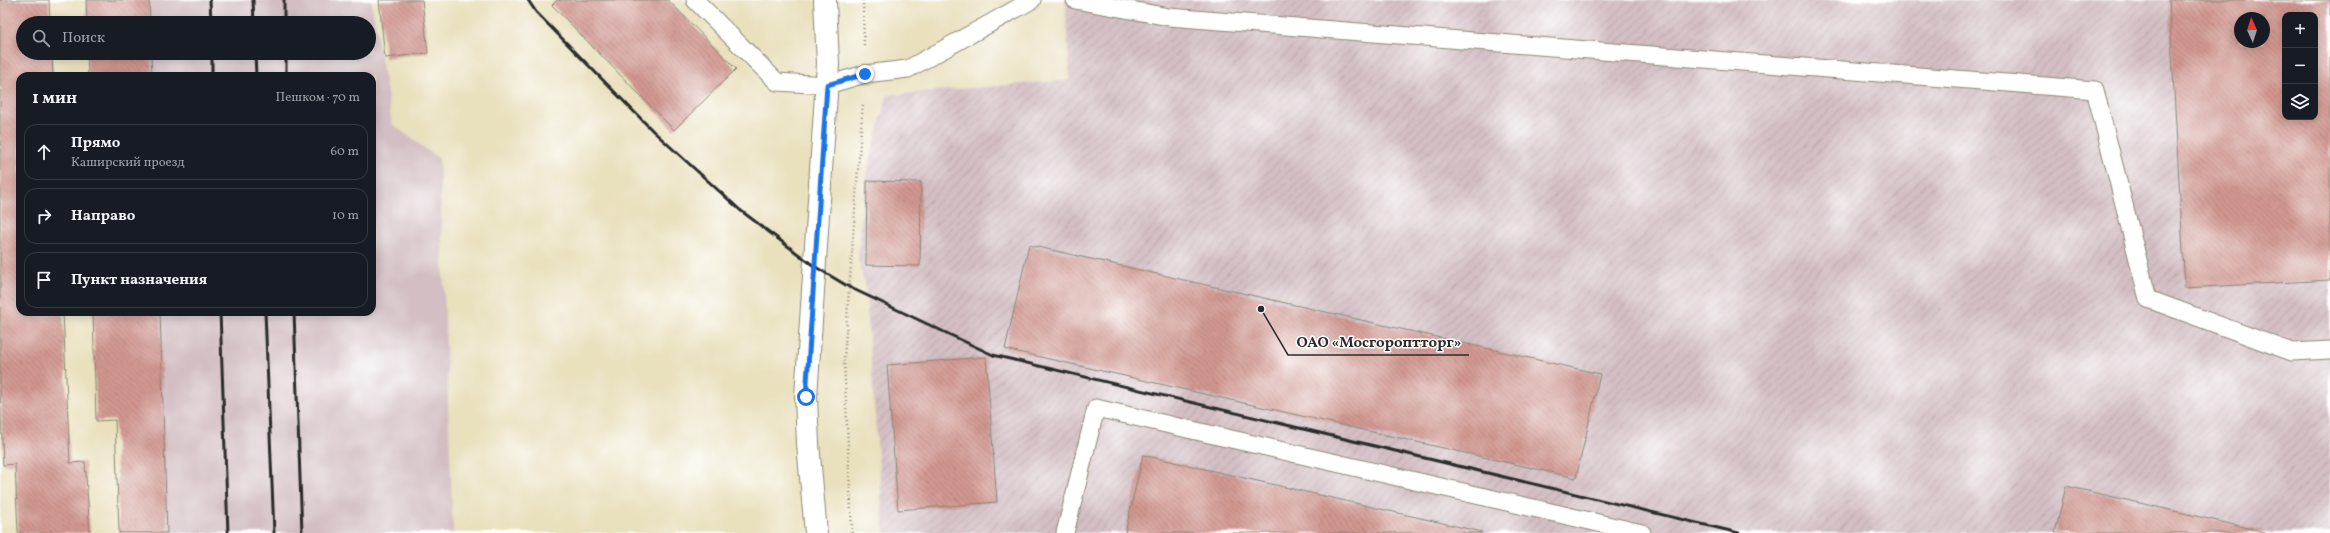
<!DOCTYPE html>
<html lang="ru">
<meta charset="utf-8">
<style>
body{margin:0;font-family:Vollkorn,serif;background:#242831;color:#f1f3f6}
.controls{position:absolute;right:12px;top:12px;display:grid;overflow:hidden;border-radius:8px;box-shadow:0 2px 10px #0003}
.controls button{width:36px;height:36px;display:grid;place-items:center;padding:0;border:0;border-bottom:1px solid #363941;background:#171b24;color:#f1f3f6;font:20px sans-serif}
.compass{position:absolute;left:2234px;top:12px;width:36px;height:36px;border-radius:50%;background:#171b24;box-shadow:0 2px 10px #0003;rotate:356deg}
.stop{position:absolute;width:12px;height:12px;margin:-9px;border:3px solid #1a73e8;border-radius:50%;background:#fff}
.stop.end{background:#1a73e8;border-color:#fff;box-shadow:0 1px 4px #0008}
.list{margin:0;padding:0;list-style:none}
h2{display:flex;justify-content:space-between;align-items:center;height:52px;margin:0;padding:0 16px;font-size:17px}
h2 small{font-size:13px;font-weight:400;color:#9ea1a6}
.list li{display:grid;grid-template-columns:26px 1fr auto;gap:12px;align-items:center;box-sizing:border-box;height:56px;margin:0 8px 8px;padding:0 8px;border:1px solid #363941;border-radius:12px}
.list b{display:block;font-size:15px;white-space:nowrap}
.list p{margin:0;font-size:13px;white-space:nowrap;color:#9ea1a6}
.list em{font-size:13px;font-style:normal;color:#9ea1a6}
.icon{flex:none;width:22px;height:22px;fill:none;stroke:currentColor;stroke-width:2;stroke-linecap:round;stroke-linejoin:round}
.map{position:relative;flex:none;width:2330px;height:533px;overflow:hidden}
.search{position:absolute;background:#171b24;box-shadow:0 2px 10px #0003;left:16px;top:16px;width:360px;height:44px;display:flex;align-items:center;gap:10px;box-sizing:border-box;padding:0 14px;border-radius:22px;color:#9ea1a6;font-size:15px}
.panel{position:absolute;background:#171b24;box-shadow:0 2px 10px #0003;left:16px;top:72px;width:360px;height:244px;border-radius:12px}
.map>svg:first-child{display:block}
.industrial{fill:url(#industrial-furrows);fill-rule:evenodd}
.railway{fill:#d2bec3}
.building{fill:url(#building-back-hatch);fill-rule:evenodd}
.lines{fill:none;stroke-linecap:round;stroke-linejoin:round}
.service-casing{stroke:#8a8674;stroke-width:19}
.minor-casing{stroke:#8a8674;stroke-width:24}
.path{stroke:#8a8674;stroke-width:2.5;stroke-dasharray:1 3;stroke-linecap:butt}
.service{stroke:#fff;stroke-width:17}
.minor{stroke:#fff;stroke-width:22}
.rail{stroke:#2b2b2b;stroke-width:3}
.route{stroke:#1a73e8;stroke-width:5}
.leader{fill:none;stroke:#2b2b2b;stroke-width:1.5}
.callout-dot{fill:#2b2b2b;stroke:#fff;stroke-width:1.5}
.callout-label{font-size:15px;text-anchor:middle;font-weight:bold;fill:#2b2b2b;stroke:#fff;stroke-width:3;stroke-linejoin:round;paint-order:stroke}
</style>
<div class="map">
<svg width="2330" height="533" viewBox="0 0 2330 533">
<defs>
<pattern id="industrial-furrows" width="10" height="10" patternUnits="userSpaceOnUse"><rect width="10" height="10" fill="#d2bec3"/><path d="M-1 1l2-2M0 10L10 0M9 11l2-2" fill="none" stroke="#b4a3a8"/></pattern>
<pattern id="building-back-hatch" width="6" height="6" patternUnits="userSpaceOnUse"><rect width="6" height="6" fill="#d19790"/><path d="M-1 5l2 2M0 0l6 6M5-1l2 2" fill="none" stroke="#aa7b76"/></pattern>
</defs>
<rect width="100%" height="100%" fill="#fff"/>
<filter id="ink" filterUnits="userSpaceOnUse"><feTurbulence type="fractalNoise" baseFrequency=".025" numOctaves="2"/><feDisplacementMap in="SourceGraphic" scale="8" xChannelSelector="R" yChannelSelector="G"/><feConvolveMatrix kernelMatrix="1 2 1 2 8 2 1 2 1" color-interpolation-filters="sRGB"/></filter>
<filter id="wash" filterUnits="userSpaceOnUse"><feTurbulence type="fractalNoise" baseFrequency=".012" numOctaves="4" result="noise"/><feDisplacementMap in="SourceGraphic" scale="16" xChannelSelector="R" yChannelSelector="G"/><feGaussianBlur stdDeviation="0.9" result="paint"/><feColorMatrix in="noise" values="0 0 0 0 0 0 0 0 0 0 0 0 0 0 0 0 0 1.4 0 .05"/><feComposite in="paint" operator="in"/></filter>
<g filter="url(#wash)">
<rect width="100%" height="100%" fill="#e9e0bd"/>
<path class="industrial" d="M1065,0H2330V533H884L865,285L858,260L865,178L887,95L1070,80ZM2285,15H2315V117H2285ZM2240,18H2264V42H2240Z"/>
<polygon class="railway" points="124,0 371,0 392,124 439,159 453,533 136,533 131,312 372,312 372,76 125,76 125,53 369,53 369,23 124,23"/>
<g id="blocks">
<g class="building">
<polygon points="0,0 49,0 50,23 23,23 23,53 52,53 53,76 20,76 20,312 63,312 70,463 85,462 90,533 18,533 15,464 3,465 0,390"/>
<polygon points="86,0 149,0 150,23 87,23"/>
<polygon points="379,0 422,0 428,53 385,58"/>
<polygon points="557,0 668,0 736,69 674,130 552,5"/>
<path d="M2169,0H2330V280L2185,288ZM2285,15H2315V117H2285ZM2240,18H2264V42H2240Z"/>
<polygon points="87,53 151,53 152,76 88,76"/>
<polygon points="867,181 921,182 920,266 866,265"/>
<polygon points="1029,245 1600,374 1576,478 1005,349"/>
<polygon points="93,312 160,312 167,533 119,533 115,420 96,421"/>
<polygon points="986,357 997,502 898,510 887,365"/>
<polygon points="1143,455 1482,532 1482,533 1125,533"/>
<polygon points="2066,486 2265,532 2265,533 2055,533"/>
</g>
</g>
</g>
<g filter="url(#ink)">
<use href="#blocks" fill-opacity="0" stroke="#8a8674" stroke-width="1"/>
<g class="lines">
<defs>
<g id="service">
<polyline points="695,0 777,82 827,85 865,74 908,69 1032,0"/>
<polyline points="1075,0 1169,17 2095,90 2148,299 2292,352 2330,350"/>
<polyline points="1065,533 1096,408 1642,533"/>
</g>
<polyline id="minor" points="816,533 808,444 806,397 828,64 825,0"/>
</defs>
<use href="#service" class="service-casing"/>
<use href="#minor" class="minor-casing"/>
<g class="path">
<polyline points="863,0 864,46"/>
<polyline points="852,533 844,359 863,102"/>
</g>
<use href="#service" class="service"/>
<use href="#minor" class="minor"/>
<g class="rail">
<polyline points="210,0 211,23"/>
<polyline points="253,0 254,23"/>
<polyline points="284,0 284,23"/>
<polyline points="528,0 536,12 653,131 740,210 814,266 849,287 993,355 1739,533"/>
<polyline points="212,53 212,76"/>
<polyline points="255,53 256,76"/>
<polyline points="286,53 286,76"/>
<polyline points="220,312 228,533"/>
<polyline points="265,312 274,533"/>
<polyline points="294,312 302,533"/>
</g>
</g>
</g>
<g class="lines" filter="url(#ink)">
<polyline class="route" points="806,397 827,85 865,74"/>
</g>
<path class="leader" d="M1261 309L1288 355H1469"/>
<circle class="callout-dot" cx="1261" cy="309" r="4"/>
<g class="callout-label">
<text x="1379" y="347">ОАО «Мосгороптторг»</text>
</g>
</svg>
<div class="controls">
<button>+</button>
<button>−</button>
<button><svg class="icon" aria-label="layers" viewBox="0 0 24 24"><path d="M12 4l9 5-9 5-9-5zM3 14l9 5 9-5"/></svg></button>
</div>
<svg class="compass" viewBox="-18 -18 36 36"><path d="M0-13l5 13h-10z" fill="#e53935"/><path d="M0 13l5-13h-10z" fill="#9ea1a6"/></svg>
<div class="stop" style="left:806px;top:397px"></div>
<div class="stop end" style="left:865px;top:74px"></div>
<div class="search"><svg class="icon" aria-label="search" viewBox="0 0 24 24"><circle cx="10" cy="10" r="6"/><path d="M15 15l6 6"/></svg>Поиск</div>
<section class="panel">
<h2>1 мин<small>Пешком · 70 m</small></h2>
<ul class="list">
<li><svg class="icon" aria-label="ahead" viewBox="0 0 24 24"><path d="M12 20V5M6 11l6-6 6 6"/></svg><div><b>Прямо</b><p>Каширский проезд</p></div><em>60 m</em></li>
<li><svg class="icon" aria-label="right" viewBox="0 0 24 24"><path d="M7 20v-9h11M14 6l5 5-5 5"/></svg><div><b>Направо</b></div><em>10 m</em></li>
<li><svg class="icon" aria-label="arrive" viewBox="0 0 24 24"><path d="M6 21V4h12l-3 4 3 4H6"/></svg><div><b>Пункт назначения</b></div></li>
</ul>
</section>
</div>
